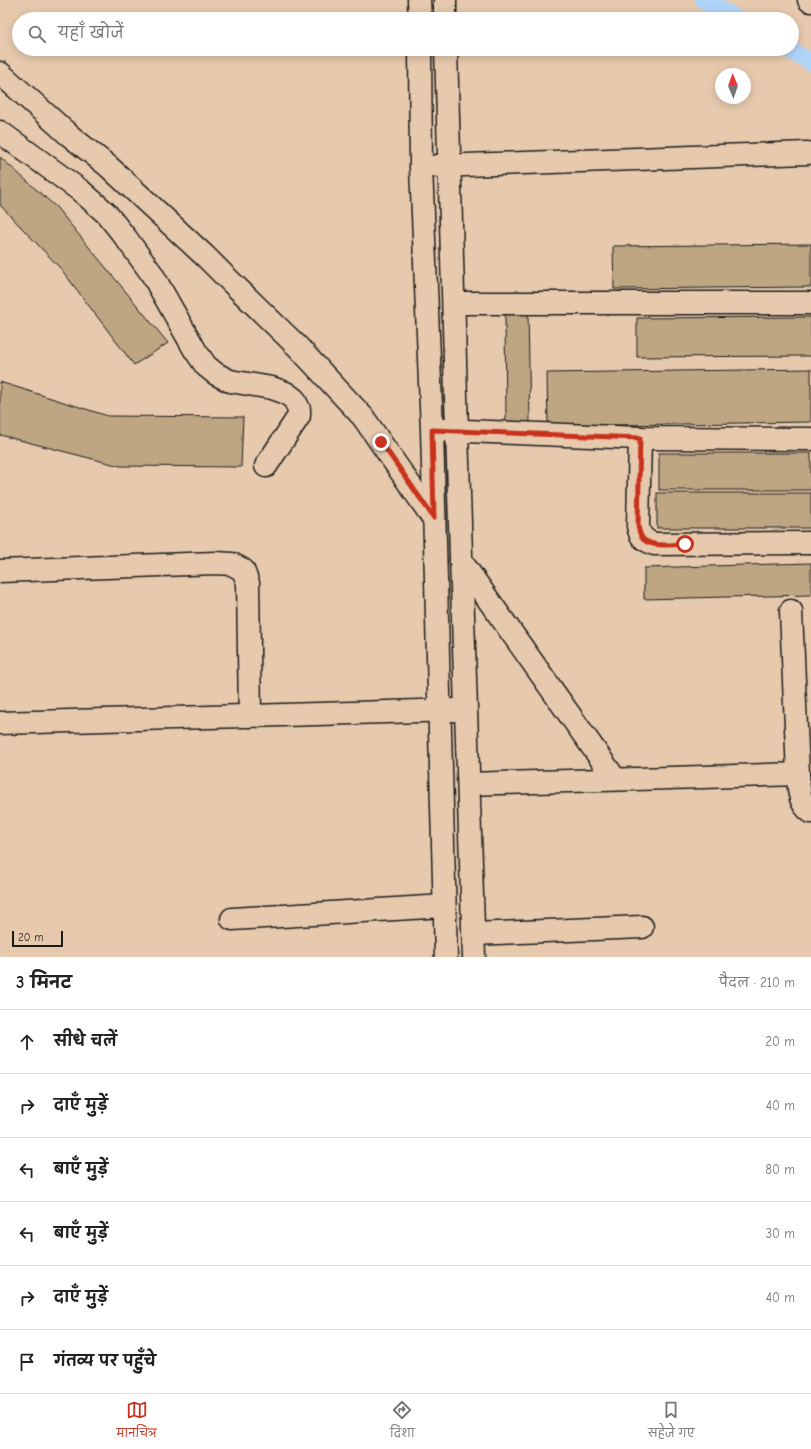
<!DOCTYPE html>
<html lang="hi">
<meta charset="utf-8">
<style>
body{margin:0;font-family:"Comic Neue","Playpen Sans Deva",sans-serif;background:#f6f6f6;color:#202124}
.compass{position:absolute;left:715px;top:68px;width:36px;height:36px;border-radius:50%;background:#fff;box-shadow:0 2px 10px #0003;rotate:358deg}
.scale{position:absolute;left:12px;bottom:10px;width:51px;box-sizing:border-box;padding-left:4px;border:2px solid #1c1c1c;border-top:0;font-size:11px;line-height:14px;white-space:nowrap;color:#1c1c1c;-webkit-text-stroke:3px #e7caae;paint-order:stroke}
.stop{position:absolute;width:12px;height:12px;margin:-9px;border:3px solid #c8321e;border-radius:50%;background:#fff}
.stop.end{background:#c8321e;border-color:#fff;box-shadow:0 1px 4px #0008}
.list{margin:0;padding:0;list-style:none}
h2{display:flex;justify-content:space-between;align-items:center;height:52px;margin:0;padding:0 16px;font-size:17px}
h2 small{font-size:13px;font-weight:400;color:#757577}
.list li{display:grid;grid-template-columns:26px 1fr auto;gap:12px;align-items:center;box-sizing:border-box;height:64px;padding:0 16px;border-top:1px solid #e0e0e0}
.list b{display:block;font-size:15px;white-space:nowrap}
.list em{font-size:13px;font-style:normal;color:#757577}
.icon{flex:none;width:22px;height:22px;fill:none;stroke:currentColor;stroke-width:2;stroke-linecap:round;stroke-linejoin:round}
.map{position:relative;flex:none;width:811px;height:957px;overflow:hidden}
.search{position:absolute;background:#fff;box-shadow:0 2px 10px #0003;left:12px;right:12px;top:12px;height:44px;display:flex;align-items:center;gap:10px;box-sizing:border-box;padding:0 14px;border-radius:22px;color:#757577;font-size:15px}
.sheet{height:436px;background:#fff}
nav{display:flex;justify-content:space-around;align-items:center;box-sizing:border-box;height:56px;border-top:1px solid #e0e0e0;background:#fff;font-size:11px;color:#757577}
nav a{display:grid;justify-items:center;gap:2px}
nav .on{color:#c8321e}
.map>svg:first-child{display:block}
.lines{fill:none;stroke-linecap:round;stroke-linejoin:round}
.canal{stroke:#b1d4f9;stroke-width:18}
.building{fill:#bea683;stroke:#1c1c1c}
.minor-casing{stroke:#1c1c1c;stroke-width:25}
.minor{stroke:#e7caae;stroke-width:22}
.route{stroke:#c8321e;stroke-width:5}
</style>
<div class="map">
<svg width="811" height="957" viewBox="0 0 811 957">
<rect width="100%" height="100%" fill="#e7caae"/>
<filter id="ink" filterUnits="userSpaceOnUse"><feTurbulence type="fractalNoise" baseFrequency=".025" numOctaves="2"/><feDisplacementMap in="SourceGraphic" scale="8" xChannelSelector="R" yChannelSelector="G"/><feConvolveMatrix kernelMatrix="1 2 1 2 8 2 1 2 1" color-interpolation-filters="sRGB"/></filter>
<g filter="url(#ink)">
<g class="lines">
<g class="canal">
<polyline points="704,0 737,19"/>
<polyline points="788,49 811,62"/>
</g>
</g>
<g class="building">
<polygon points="0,157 56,207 168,343 134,365 61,269 0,205"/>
<polygon points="811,244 811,287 614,289 613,246"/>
<polygon points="528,312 530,423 506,423 505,313"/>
<polygon points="811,317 811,356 637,357 637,318"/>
<polygon points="811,369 811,422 548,426 547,373"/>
<polygon points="0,382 108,416 243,417 241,467 120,466 0,435"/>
<rect x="659" y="453" width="152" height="37"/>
<rect x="657" y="493" width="154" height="35"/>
<polygon points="811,563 811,595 644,599 644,568"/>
</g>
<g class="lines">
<defs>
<g id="minor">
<polyline points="419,0 420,19"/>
<polyline points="445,0 445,19"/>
<polyline points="809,0 811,1"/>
<polyline points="420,49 421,167 432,430 446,957"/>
<polyline points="446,49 457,431 474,957"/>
<polyline points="0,73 69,135 108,166 206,257 226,277 298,347 363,417 433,518"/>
<polyline points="0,132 81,191 106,213 126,238 152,274 195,350 206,366 216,374 230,381 272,388 286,393 294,399 299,409 299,416 266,466"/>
<polyline points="437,166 808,153"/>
<polyline points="454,303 811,303"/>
<polyline points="441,430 640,438 811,439"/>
<path d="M640,438L638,526C640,537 644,540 654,544L811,543"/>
<polyline points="461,561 615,779"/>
<polyline points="0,571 215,563 232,564 243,570 248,583 250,716"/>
<polyline points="0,723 455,710"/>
<path d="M798,774C799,789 798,802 811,812"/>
<polyline points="469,784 798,774 791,611"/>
<polyline points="232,919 444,906"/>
<polyline points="474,934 642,927"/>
</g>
</defs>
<use href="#minor" class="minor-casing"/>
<use href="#minor" class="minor"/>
</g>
</g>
<g class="lines" filter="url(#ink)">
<path class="route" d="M381,442L434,518L432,430L640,438L638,526C639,531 640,537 644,540C654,548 674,544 685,544"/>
</g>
</svg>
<svg class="compass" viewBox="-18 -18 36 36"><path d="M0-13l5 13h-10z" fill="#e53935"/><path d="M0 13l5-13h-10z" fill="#757577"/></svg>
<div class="scale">20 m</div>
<div class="stop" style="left:685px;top:544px"></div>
<div class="stop end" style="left:381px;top:442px"></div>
<div class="search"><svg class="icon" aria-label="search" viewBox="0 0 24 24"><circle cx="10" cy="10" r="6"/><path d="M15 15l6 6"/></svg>यहाँ खोजें</div>
</div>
<section class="sheet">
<h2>3 मिनट<small>पैदल · 210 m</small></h2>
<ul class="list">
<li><svg class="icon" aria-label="ahead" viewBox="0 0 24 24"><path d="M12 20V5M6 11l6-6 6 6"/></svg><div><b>सीधे चलें</b></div><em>20 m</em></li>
<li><svg class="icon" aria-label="right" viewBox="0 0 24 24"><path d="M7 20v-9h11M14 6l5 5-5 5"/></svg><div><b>दाएँ मुड़ें</b></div><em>40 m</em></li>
<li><svg class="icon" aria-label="left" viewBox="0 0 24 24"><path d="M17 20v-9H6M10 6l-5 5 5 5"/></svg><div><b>बाएँ मुड़ें</b></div><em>80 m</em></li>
<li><svg class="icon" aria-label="left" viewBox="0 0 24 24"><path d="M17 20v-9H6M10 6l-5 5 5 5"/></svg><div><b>बाएँ मुड़ें</b></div><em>30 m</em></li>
<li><svg class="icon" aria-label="right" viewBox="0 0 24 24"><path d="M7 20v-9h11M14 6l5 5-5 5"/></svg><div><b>दाएँ मुड़ें</b></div><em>40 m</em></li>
<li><svg class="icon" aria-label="arrive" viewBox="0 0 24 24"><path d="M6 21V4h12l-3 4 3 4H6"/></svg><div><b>गंतव्य पर पहुँचे</b></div></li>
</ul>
</section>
<nav>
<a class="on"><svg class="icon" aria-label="map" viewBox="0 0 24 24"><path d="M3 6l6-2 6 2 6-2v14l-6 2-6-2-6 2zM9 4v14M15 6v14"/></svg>मानचित्र</a>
<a><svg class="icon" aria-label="directions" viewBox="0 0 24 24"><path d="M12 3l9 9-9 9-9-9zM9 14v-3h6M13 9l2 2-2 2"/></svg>दिशा</a>
<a><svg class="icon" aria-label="saved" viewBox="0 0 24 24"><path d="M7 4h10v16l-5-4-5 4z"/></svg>सहेजे गए</a>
</nav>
